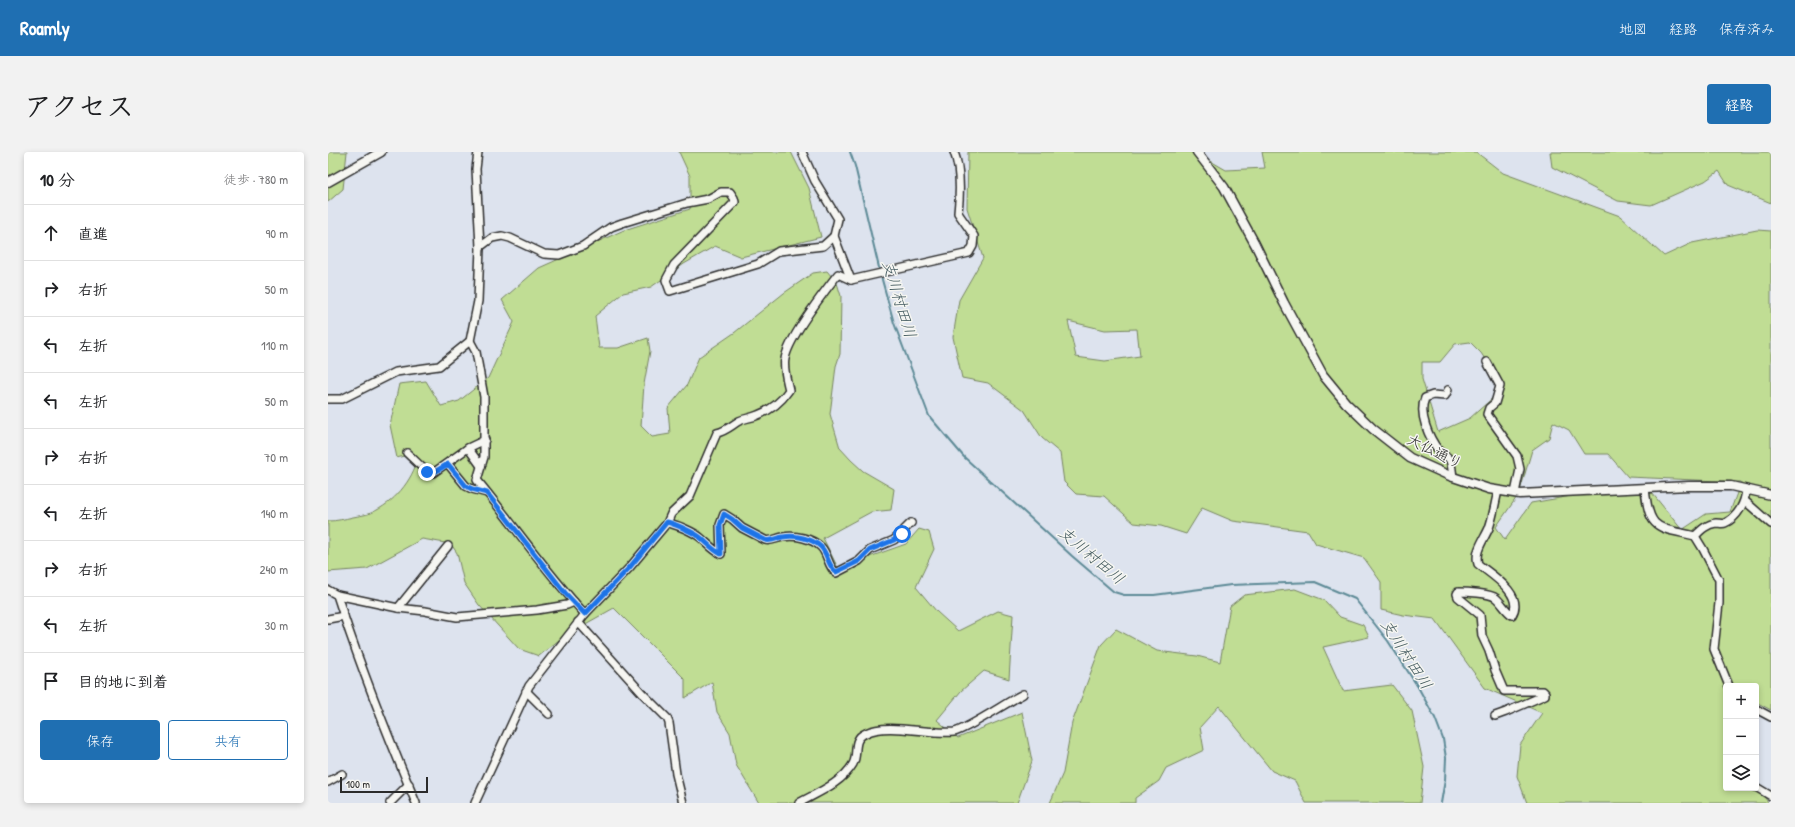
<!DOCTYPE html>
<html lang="ja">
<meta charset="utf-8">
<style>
body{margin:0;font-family:"Patrick Hand","Klee One",sans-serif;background:#f2f2f2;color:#202124}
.controls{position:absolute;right:12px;bottom:12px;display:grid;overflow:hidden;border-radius:4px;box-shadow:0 2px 6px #0003}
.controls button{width:36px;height:36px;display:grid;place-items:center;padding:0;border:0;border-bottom:1px solid #e0e0e0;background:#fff;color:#202124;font:20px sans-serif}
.scale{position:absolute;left:12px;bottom:10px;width:88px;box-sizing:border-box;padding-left:4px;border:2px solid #2b2b2b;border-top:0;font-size:11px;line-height:14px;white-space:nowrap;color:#2b2b2b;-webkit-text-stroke:3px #f6f6f2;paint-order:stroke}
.stop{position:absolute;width:12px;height:12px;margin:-9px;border:3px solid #1a73e8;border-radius:50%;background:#fff}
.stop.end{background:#1a73e8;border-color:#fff;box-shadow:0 1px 4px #0008}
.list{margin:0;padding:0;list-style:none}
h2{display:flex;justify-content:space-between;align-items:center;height:52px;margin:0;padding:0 16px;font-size:17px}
h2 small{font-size:13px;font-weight:400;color:#757577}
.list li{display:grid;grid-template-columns:26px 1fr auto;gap:12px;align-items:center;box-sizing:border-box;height:56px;padding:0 16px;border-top:1px solid #e0e0e0}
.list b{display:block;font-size:15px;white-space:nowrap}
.list em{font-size:13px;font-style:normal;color:#757577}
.actions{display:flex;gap:8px;padding:12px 16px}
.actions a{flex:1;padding:9px 0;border:1px solid #1f6fb2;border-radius:4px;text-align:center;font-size:14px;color:#1f6fb2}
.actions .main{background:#1f6fb2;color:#fff}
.icon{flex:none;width:22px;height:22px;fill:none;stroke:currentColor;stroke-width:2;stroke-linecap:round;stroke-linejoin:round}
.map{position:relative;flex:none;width:1443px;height:651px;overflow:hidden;border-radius:4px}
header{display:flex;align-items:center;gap:24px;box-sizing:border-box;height:56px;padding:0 20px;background:#1f6fb2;color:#fff}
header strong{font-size:19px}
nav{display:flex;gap:22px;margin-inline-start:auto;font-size:14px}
.intro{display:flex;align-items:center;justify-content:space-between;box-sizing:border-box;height:96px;padding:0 24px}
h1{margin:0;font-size:28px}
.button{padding:10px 18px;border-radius:4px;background:#1f6fb2;color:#fff;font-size:14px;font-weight:700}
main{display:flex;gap:24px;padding:0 24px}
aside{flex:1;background:#fff;border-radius:4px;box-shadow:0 2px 6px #0003}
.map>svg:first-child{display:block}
.green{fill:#c0dd94;stroke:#768460;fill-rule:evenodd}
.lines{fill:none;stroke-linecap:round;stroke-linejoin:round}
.stream{stroke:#5d8a96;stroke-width:2}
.minor-casing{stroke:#2b2b2b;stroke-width:10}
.tertiary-casing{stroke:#2b2b2b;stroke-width:11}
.minor{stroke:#f6f6f2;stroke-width:7}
.tertiary{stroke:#f6f6f2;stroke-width:8}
.route{stroke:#1a73e8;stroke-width:5}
.labels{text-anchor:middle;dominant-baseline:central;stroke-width:3;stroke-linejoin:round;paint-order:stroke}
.street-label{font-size:15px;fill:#2b2b2b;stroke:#f6f6f2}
.water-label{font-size:16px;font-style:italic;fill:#445b60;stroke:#f6f6f2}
</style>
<header>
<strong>Roamly</strong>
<nav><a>地図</a><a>経路</a><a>保存済み</a></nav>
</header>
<div class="intro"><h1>アクセス</h1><a class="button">経路</a></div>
<main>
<aside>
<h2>10 分<small>徒歩 · 780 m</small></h2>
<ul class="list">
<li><svg class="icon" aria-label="ahead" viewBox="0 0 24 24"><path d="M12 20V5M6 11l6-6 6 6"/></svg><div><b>直進</b></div><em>90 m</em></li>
<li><svg class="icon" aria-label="right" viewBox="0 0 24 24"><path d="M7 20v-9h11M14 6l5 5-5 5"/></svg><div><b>右折</b></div><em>50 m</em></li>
<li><svg class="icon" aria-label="left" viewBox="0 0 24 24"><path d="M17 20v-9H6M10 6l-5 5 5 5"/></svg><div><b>左折</b></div><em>110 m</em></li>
<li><svg class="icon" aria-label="left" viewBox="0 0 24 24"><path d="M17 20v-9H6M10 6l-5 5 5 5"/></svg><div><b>左折</b></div><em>50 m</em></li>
<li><svg class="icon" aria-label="right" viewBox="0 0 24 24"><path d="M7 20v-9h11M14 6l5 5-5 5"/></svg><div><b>右折</b></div><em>70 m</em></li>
<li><svg class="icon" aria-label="left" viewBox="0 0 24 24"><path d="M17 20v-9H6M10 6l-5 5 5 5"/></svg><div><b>左折</b></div><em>140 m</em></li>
<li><svg class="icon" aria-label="right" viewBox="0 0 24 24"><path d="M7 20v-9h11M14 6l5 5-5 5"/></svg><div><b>右折</b></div><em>240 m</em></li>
<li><svg class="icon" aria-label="left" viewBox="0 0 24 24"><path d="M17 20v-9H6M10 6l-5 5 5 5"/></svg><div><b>左折</b></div><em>30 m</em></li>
<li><svg class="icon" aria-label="arrive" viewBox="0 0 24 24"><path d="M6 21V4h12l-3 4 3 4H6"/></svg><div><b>目的地に到着</b></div></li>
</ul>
<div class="actions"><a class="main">保存</a><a>共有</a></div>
</aside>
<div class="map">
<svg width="1443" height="651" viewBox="0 0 1443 651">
<rect width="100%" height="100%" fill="#dde3ee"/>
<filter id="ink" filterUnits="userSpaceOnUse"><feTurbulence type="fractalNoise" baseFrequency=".025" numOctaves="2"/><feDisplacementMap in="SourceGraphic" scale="8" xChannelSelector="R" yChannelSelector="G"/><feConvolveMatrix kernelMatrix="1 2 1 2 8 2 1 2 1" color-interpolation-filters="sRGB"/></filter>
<g filter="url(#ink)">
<g class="green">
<polygon points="0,0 19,0 15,37 0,50"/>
<path d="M351,0H463L481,36L493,85L413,105L387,94L356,112L323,135L295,141L267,164L271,196H290L320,186L322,199L316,232L313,274L324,285L342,282L340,256L359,233L371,205L406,181L456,141L485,121L499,119L509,131L513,144L512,202L508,214L502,262L512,296L523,308L535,319L566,337L563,358L543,360L495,386L510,416L578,392L591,377L601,380L606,397L588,435L609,460L630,479L670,459L685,463L681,527L656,519L633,539L609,568L630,586L694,560L704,609L689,651H431L408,613L402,581L389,560L384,530L357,546V527L286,456L236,484L211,504L191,497L151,453L136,431L129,401L123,392L94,387L39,417L0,420V369C9,369 16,367 25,365C30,364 38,363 43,361C66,351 84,329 90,306L86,301L69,306L62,273L71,232L98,229L113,254L131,249L160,226L186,170L174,148L211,116L296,78L362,57V24Z"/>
<path d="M640,0H867L898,18L937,16L934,0H1148L1175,21L1292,64L1336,104L1364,91L1429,78L1443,79V558L1428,550V534H1398V636L1428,635L1441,651H1199L1189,624L1192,593L1214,561L1157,536L1107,467L1075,463L1053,458V430L1036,406L988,392L980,379L905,369L874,356L858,382L833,374L806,371L776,344L748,342L736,330L732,301L714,286L696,258L660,231L634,226L625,185L631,148L655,106L639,56ZM740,169L777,178L809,177L812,204L777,209L748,205ZM1142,190L1153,201L1176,236L1142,266L1110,280L1094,227V210H1112L1127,192ZM1225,270L1241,278L1256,302H1280L1300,325L1413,330L1402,360L1378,362L1354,378L1324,341L1255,342L1203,351L1177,388L1168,375L1191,342L1204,298L1221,286Z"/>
<polygon points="1222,0 1443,0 1443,51 1400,33 1391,19 1377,29 1323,53 1290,49 1224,15"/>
<polygon points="967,437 996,448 1012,465 1035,473 1041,485 995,495 1015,539 1064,533 1084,559 1096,615 1092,651 978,651 967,629 944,619 891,554 872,575 876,598 838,616 831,629 807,646 807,651 722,651 735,621 744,571 773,493 788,477 829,499 869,504 892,510 902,454 916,443"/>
</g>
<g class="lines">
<g class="stream">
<polyline points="522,0 527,14 552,120"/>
<polyline points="553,124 566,171 601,264 636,305 744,404 786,440 796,443 826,443 903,433 987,430 1027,447 1060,489 1090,535 1107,566 1115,587 1118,606 1117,628 1113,651"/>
</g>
<defs>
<g id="minor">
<polyline points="474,0 487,29 510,67 506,84 523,128"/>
<polyline points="152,95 164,86 174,84 182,86 216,102 231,103 255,94 283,75 294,71 359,51 380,47 393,40 402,40 406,46 407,50 346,113 338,128 342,139 430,112 451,99 495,94 506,84"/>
<path d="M142,189L148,200L156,245V305L149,328C186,373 218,420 257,462"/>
<polyline points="1159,210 1172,234 1167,251 1161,256 1159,262 1189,304 1192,317 1187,341"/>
<path d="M1120,238L1117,244L1105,243L1097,246C1090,262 1101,286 1111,299C1114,302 1118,303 1121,307C1124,311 1124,320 1125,325"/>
<polyline points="0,247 14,247 68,220 111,214 142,189 150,149 152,95 148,17 150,0"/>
<polyline points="140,296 153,314"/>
<polyline points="79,301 99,320 105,321 140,296 157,288"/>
<polyline points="120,312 138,334 144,337 159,341"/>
<path d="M1317,336C1321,379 1329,375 1367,384L1375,397L1391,428V451L1386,497L1401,534"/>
<polyline points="1417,349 1443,372"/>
<path d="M339,371C348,372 366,380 373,386C379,391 385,398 393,402L392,373L396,362L404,367L414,376L437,388C443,390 448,386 455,385C467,383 484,386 493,395C500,402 500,415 508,421L531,409L542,398L566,388L583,371"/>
<path d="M1367,384C1373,378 1379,372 1388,371C1391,371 1395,372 1397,371C1410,365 1417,351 1418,338"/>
<path d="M0,438L9,443C32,515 59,582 88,651"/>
<polyline points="9,443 70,456 97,459 129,465 209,458 239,453 246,450"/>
<polyline points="70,456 120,394"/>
<polyline points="0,467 16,464"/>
<polyline points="250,470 314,541 339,566 341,571 348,622 355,651"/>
<polyline points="198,539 221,562"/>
<polyline points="1428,557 1443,565"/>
<path d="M1167,564L1178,560L1217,543V541L1215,539H1176L1167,518L1161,499L1154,484L1152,463L1130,445L1129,442L1130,440C1138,440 1162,441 1168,446C1174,451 1177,458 1184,463C1197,442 1162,422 1150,412C1146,399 1156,388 1161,376C1165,365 1167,351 1170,339"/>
<polyline points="0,630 14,622"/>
<polyline points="1428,635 1443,644"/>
<polyline points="62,651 81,632"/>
<path d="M147,651L201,534L257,462L302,415L339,371L343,362L362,344L389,281C398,279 404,273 411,269C417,266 424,266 430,263C443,258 453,250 461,238C459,229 455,216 457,207C460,187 496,140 510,122L523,128L641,101L645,94L646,84L630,61C632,42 633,18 626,0"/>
<path d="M471,651C489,641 514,631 525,612C531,602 523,587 538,581C560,570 601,583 626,580C638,578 681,549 695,542"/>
</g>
<g id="tertiary">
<polyline points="869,0 896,35 927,92 956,151 995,223 1018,251 1045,277 1082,306 1122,324 1161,337 1192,342 1361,334 1403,334 1443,343"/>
<polyline points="0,30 53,0"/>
</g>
</defs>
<use href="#minor" class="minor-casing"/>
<use href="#tertiary" class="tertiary-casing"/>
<use href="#minor" class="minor"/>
<use href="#tertiary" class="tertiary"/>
</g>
</g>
<g class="lines" filter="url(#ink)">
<path class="route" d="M99,320L105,321L120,312L138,334L144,337L159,341L238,442L257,462L302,415L339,370C347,372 367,381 373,386C379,391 385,398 393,402L392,373L396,362L404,367L414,376L437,388C443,390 449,386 455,385C467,383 484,386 493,395C500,402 500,415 508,420L531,409L542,398L566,388L574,382"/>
</g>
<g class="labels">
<g class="street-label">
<text transform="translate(1107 299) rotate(26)">大仏通り</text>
</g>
<g class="water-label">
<text transform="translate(572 147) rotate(73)">支川村田川</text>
<text transform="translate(764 403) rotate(40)">支川村田川</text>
<text transform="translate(1079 502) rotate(57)">支川村田川</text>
</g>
</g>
</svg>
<div class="controls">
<button>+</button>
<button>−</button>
<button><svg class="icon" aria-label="layers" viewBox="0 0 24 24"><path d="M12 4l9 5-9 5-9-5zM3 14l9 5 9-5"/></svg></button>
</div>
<div class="scale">100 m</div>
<div class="stop" style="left:574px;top:382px"></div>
<div class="stop end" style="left:99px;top:320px"></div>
</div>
</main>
